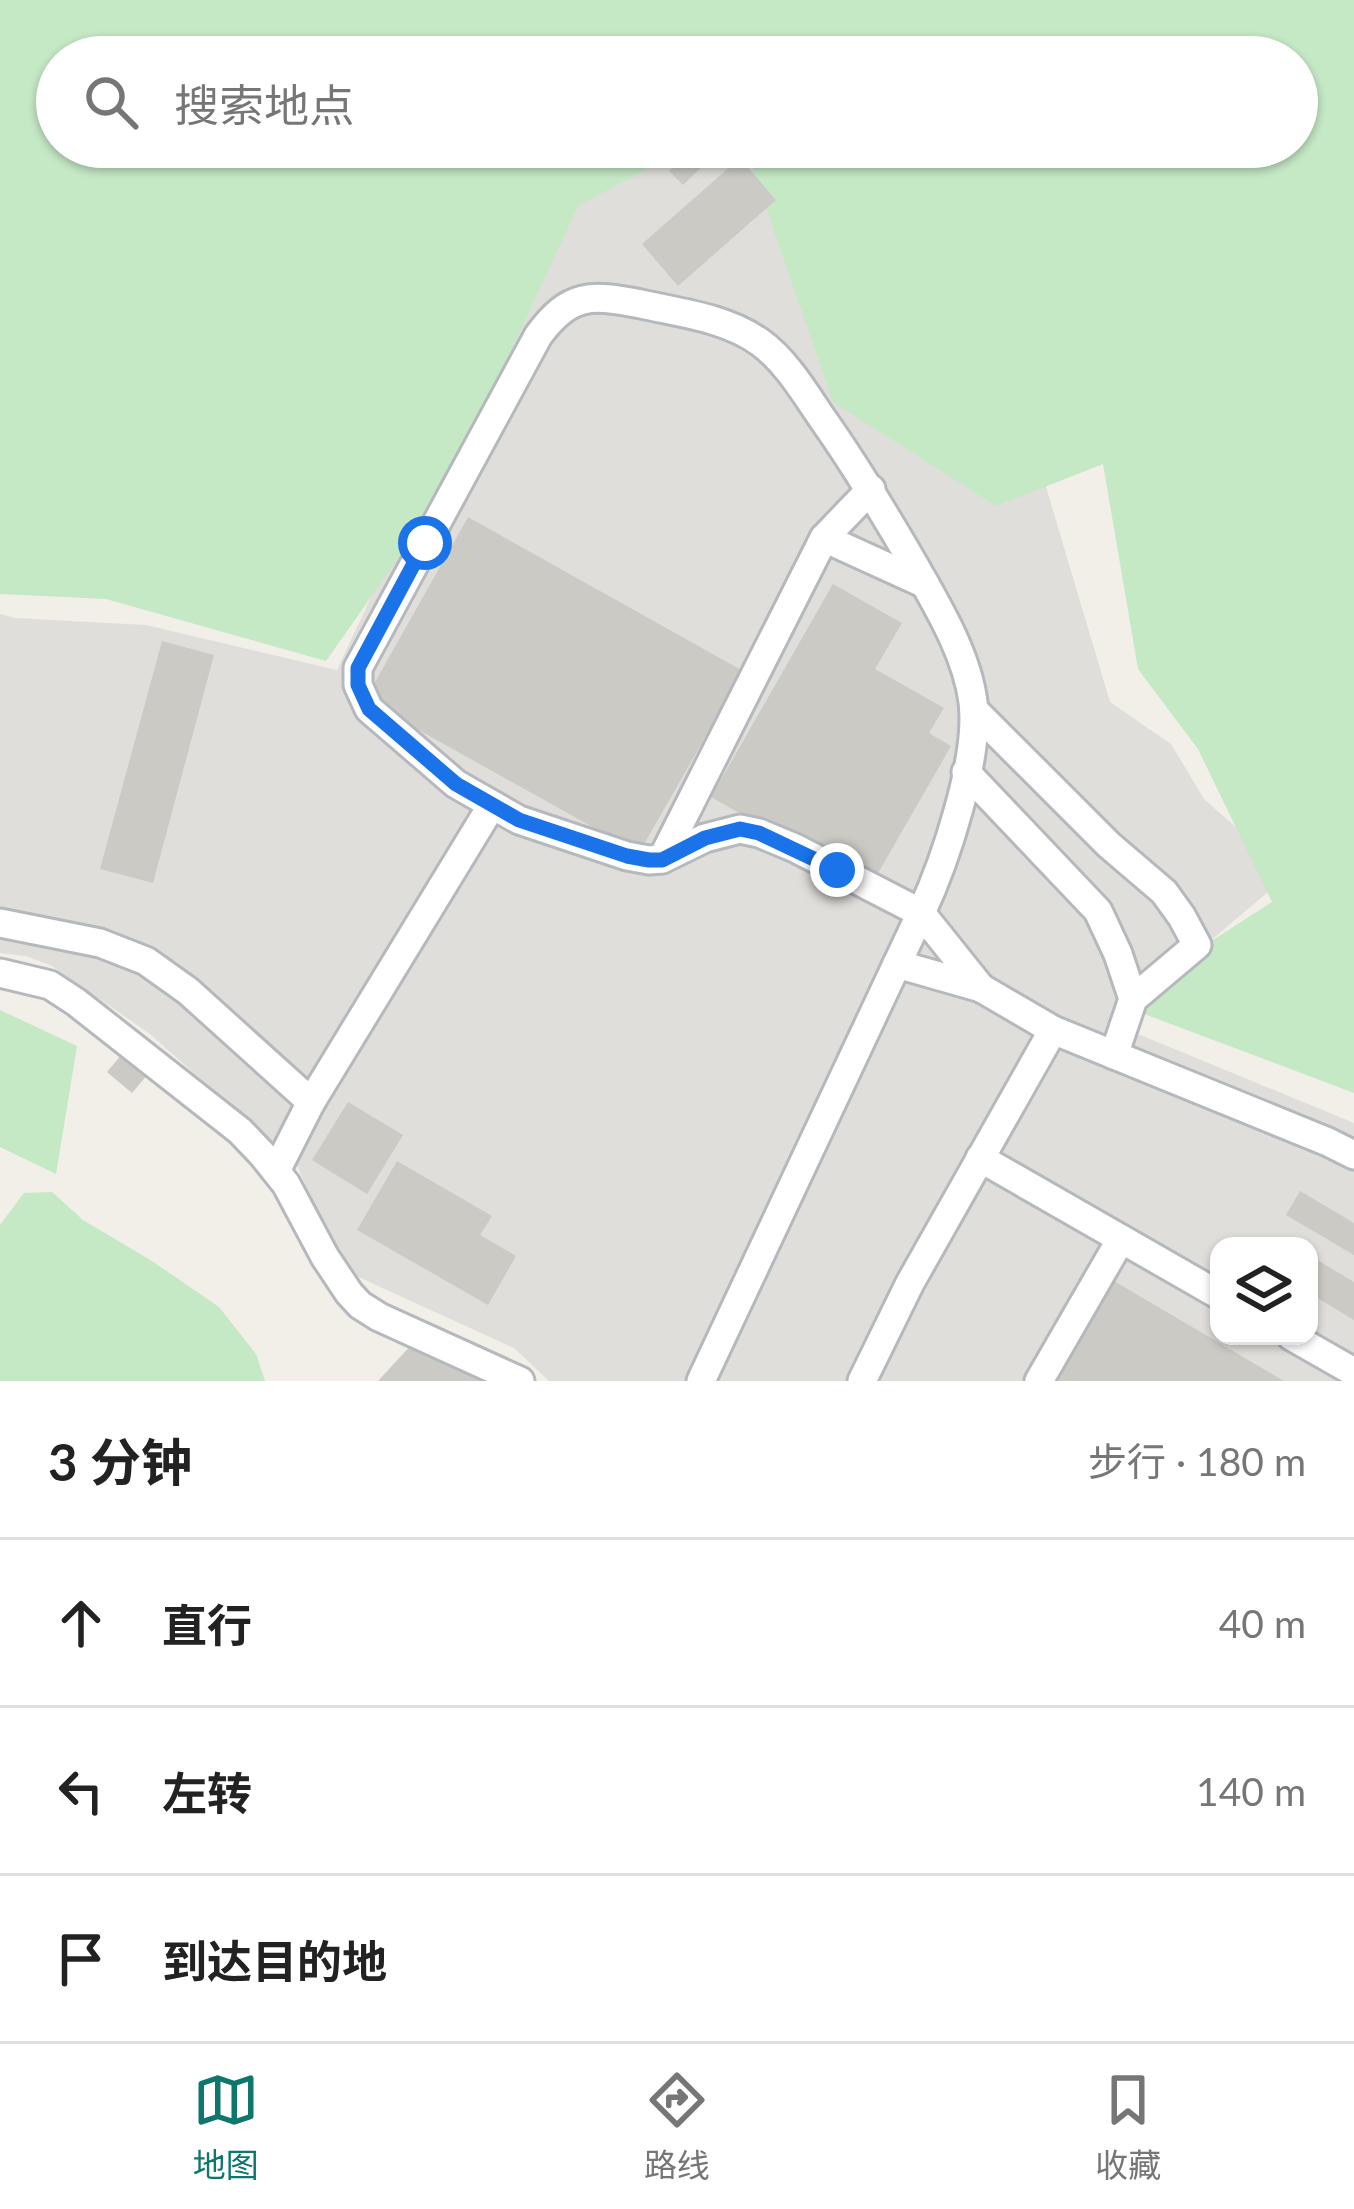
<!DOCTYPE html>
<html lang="zh">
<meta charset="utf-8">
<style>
body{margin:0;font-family:Lato,"Noto Sans SC",sans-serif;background:#f6f6f6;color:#222}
.controls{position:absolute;right:36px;bottom:36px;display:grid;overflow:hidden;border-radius:24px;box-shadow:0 3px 9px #0004}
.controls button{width:108px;height:108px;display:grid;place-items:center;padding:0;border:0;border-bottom:3px solid #e0e0e0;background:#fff;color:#222;font:60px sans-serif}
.stop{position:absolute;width:36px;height:36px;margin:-27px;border:9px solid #1a73e8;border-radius:50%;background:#fff}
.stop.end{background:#1a73e8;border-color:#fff;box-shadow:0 3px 12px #0008}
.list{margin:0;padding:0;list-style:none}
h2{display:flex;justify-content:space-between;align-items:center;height:156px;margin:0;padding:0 48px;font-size:51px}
h2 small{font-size:39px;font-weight:400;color:#767676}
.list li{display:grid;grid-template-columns:78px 1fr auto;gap:36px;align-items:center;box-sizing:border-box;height:168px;padding:0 48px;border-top:3px solid #e0e0e0}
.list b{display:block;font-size:45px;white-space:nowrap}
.list em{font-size:39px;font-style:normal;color:#767676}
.icon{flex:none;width:66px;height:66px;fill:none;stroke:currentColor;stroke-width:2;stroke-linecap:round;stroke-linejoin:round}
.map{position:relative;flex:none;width:1354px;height:1381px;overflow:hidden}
.search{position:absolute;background:#fff;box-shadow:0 3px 9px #0004;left:36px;right:36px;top:36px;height:132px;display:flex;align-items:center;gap:30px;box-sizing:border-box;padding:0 42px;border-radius:66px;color:#767676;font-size:45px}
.sheet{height:660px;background:#fff}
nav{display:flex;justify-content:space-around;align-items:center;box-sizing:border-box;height:168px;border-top:3px solid #e0e0e0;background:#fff;font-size:33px;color:#767676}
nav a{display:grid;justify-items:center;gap:6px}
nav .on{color:#0f766e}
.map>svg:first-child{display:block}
.industrial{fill:#e0deda;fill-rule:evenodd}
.green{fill:#c5e8c5}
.building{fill:#cccac5}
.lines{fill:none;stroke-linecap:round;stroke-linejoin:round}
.minor-casing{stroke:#b5b8bc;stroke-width:33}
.minor{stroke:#fff;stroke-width:27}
.route{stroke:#1a73e8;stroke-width:15}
</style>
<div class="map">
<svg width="1354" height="1381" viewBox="0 0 1354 1381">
<rect width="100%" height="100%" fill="#f1efe8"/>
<path class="industrial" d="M658,147H749L1038,460L1110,702L1171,744L1204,799L1289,874L1143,998L1126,1029L1354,1123V1381H549L514,1348L354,1275L325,1232L297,1165L150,1034L52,966L26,956L0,953V614L15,618L146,625L337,670L558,196ZM1219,1246H1309V1336H1219Z"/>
<g class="green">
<polygon points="0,0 1354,0 1354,1093 1115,1003 1272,902 1198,749 1138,669 1103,464 996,506 833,402 745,147 1297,147 1297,57 57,57 57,147 688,147 578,206 510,353 409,543 326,661 106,599 0,594"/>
<polygon points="0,1010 77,1046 56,1174 0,1147"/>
<polygon points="52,1192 83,1220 152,1261 219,1307 256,1354 265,1381 0,1381 0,1225 24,1193"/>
</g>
<g class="building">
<polygon points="694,147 722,147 683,185 669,171"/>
<polygon points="740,158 776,200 678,286 642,244"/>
<polygon points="468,517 743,671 639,853 365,700"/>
<polygon points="833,584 902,623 875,669 944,708 929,733 951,746 877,875 855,863 849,875 711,797"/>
<polygon points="162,641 214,655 153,883 100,869"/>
<polygon points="122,1054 148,1074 132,1093 107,1072"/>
<polygon points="348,1102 403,1135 367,1194 312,1160"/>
<polygon points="397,1161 492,1216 480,1235 516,1256 488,1305 357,1230"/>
<polygon points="1300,1191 1354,1223 1354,1255 1286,1215"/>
<polygon points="1309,1255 1354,1282 1354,1320 1309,1293"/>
<polygon points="1114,1281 1284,1381 1054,1381"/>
<polygon points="414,1342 489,1381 378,1381"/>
</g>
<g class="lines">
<defs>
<g id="minor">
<polyline points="824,538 925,584"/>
<polyline points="974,710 1109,845 1164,892 1182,917 1197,945 1133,999 1114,1055"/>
<polyline points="966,772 1098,911 1118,954 1133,999"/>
<polyline points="662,859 824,538 871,489"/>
<polyline points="0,923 100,943 146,961 188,991 311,1102 492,805"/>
<polyline points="897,964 981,988 1053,1030 1328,1142 1354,1155"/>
<polyline points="0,973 50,985 76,1002 240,1131 262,1154 286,1184 325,1257 349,1293 360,1305 379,1317 520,1381"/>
<polyline points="980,1158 1219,1295"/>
<polyline points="276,1171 311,1102"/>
<polyline points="1291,1336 1354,1372"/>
<path d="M701,1381L921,913C945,862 980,758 973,702C967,655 939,609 916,568C887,518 858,469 824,421C806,395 787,362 761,343C727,318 681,313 641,304C591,294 569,293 538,336L358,668V685L369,709L456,784L519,820L627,856L649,860L662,859L705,838L740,829L759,833L795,848L921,913L981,988"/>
<polyline points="862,1381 910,1283 1053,1030"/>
<polyline points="1039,1381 1121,1239"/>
</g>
</defs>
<use href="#minor" class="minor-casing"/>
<use href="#minor" class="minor"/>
</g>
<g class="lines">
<polyline class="route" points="425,543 358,668 358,685 369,709 456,784 519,820 627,856 649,860 662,860 705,838 740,829 759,833 837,870"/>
</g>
</svg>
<div class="controls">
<button><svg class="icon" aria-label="layers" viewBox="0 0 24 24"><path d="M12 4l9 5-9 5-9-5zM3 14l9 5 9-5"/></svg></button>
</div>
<div class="stop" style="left:425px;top:543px"></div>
<div class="stop end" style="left:837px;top:870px"></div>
<div class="search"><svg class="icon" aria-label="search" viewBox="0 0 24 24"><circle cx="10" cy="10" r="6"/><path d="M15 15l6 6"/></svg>搜索地点</div>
</div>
<section class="sheet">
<h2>3 分钟<small>步行 · 180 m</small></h2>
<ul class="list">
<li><svg class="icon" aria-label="ahead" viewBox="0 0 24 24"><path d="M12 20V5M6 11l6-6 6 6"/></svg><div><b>直行</b></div><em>40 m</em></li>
<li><svg class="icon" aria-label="left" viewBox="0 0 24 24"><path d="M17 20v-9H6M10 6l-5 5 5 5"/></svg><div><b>左转</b></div><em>140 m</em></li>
<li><svg class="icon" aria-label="arrive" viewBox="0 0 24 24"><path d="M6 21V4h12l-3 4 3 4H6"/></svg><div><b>到达目的地</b></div></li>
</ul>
</section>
<nav>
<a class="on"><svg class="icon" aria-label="map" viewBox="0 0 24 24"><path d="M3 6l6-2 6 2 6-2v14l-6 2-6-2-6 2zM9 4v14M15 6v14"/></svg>地图</a>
<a><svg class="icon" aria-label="directions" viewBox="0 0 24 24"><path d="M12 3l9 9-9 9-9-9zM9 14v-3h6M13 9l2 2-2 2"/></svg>路线</a>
<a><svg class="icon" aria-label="saved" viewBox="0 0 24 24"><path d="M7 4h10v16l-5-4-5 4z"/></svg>收藏</a>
</nav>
